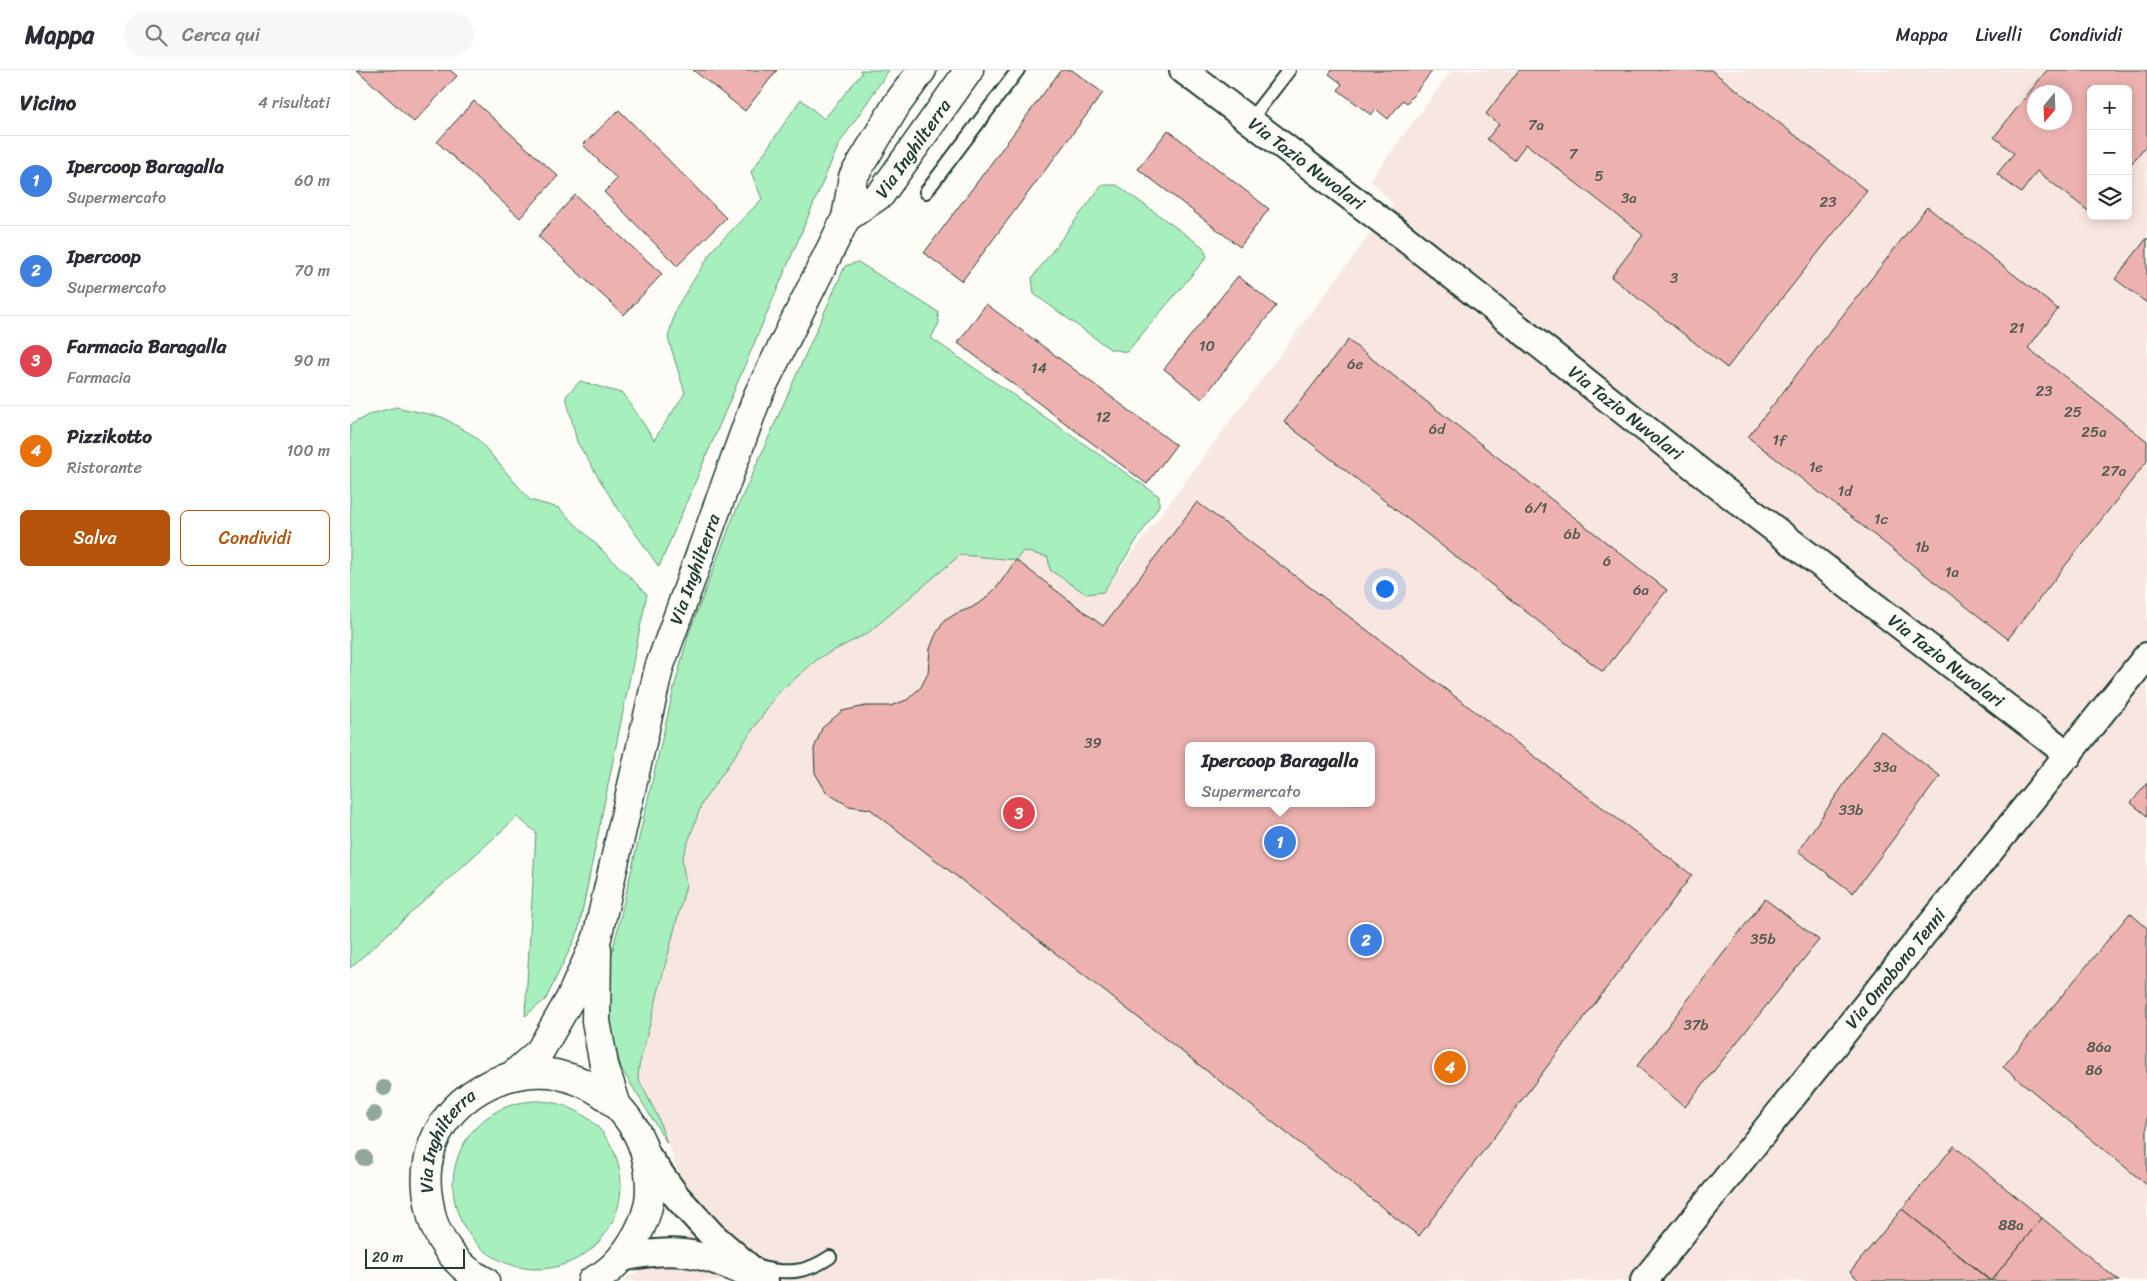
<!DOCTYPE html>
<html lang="it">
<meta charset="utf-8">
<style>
body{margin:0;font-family:Sriracha,sans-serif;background:#f7f7f7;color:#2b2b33}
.controls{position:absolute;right:15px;top:15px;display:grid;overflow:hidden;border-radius:8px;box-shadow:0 2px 12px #0003}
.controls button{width:45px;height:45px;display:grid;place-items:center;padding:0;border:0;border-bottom:1px solid #e1e1e2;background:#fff;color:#2b2b33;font:25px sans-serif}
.compass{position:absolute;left:1677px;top:15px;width:45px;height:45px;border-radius:50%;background:#fff;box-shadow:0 2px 12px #0003;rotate:199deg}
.scale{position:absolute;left:15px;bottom:12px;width:100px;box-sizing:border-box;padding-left:5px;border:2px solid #1f3d34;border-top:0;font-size:14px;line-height:18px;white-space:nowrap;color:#1f3d34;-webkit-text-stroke:4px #fdfcf7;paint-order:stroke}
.you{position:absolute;left:1034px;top:518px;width:18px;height:18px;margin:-12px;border:4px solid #fff;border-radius:50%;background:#1a73e8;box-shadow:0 0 0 8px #1a73e833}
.badge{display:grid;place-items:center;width:32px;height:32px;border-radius:50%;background:#b45309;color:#fff;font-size:16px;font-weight:700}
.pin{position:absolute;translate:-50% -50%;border:2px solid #fff;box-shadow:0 1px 5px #0006}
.popup{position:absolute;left:835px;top:672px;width:190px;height:65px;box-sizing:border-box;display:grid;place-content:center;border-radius:8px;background:#fff;filter:drop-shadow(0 1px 4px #0005);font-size:16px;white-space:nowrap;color:#7c7c81}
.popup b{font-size:19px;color:#2b2b33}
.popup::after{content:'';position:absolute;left:50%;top:100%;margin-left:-10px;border:10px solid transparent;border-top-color:#fff}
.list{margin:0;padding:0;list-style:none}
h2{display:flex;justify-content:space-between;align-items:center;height:65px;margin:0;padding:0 20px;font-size:21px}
h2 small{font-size:16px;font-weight:400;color:#7c7c81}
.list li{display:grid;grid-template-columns:32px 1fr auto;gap:15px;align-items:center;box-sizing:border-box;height:90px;padding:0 20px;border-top:1px solid #e1e1e2}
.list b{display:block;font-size:19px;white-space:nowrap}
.list p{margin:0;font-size:16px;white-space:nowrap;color:#7c7c81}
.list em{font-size:16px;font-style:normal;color:#7c7c81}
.actions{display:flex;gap:10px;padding:15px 20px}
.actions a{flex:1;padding:11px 0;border:1px solid #b45309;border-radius:8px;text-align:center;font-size:18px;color:#b45309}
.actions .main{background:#b45309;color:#fff}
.icon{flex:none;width:28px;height:28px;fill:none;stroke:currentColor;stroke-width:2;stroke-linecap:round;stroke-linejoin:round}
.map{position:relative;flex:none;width:1797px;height:1211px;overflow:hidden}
header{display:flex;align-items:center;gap:30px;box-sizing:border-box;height:70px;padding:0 25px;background:#fff;border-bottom:1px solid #e1e1e2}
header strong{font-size:24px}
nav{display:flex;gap:28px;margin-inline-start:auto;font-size:18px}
.search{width:350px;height:45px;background:#f7f7f7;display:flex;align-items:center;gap:12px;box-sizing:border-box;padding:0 18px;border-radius:28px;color:#7c7c81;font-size:19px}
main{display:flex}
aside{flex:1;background:#fff}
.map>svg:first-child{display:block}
.built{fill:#f8e6e1;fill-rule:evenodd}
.green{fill:#a7efbc;stroke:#639678}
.building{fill:#edb2af;stroke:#1f3d34;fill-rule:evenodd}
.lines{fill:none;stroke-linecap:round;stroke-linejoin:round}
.lane-casing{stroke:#1f3d34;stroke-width:16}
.street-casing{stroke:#1f3d34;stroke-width:30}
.primary-casing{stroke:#1f3d34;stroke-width:31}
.lane{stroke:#fdfcf7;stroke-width:12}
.street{stroke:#fdfcf7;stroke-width:26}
.primary{stroke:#fdfcf7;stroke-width:28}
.tree{fill:#92a79b}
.labels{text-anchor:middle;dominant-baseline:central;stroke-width:4;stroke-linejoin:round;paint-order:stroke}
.number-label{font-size:15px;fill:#525a53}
.street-label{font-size:18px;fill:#1f3d34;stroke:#fdfcf7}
</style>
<header>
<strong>Mappa</strong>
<div class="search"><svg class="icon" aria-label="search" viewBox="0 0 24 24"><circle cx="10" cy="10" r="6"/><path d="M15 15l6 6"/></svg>Cerca qui</div>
<nav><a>Mappa</a><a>Livelli</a><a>Condividi</a></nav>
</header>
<main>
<aside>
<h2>Vicino<small>4 risultati</small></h2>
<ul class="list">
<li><span class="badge" style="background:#3f7fe0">1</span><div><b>Ipercoop Baragalla</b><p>Supermercato</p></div><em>60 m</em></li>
<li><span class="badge" style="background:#3f7fe0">2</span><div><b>Ipercoop</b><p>Supermercato</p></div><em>70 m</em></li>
<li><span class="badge" style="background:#e0444e">3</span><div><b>Farmacia Baragalla</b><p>Farmacia</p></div><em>90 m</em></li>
<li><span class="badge" style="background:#e8710a">4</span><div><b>Pizzikotto</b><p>Ristorante</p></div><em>100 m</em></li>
</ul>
<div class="actions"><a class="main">Salva</a><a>Condividi</a></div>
</aside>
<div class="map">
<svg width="1797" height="1211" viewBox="0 0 1797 1211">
<rect width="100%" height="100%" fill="#fdfcf7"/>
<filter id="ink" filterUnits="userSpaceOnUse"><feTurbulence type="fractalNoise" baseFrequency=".02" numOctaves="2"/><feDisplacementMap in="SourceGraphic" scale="10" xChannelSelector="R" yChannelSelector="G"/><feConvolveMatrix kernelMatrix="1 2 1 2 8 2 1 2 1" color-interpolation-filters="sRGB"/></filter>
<g filter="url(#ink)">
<path class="built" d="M1102,0H1797V1211H272L294,1198L339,1191L336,1123L307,1045L288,1008L289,996L336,815L332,790L352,733L428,623L469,588L518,563L610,485L666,490L673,481L698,487L700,500L736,524L753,522L1043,133L1020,110ZM1741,19H1778V146H1741ZM1684,22H1714V52H1684ZM839,676H1021V733H839Z"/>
<g class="green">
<polygon points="510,0 539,0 489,74 309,497 264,433 227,372 216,326 230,311 274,324 304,370 335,323 318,268 326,238 364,178 412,129 401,102 451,29 474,49 512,3"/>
<polygon points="752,115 767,115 853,177 857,187 777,282 760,279 684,224 682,208"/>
<polygon points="508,192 588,242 589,253 581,268 809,426 809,436 753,522 736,524 700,500 698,487 673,481 666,490 610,485 518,563 469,588 428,623 352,733 332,789 336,815 289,996 288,1008 307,1045 317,1073 271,998 258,950 256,909 324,618 339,563 384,445 495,196"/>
<polygon points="46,337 92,347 126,367 180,430 209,438 297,524 228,862 196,929 175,946 186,762 167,747 0,898 0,355 20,344"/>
<circle cx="187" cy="1115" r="84"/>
</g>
<g class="building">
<polygon points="7,0 100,0 107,6 64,52"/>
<polygon points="343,0 427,0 395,41"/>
<polygon points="711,0 722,0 753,23 612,211 574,183"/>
<polygon points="982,0 1083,0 1057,33 1053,30 1038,49 1026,39 1021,45 988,20 992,14 979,4"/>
<polygon points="1169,0 1361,0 1517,121 1377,298 1261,207 1293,165 1176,74 1164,90 1137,69 1149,54 1136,44"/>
<path d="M1697,0H1797V74L1778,98V19H1741V143L1687,101L1671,123L1647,104L1664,83L1644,67ZM1684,22H1714V52H1684Z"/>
<polygon points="124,31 208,106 170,148 87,72"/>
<polygon points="269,40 376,148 327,196 254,122 267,109 233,75"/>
<polygon points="818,60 919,139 890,177 788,99"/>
<polygon points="225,125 312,204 274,245 188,166"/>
<polygon points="1577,137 1708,239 1678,278 1797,371 1797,391 1658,569 1398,367"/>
<polygon points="1797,168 1797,233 1765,209"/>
<polygon points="888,206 926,236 852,329 814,299"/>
<polygon points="636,234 826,375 797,414 608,273"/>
<polygon points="998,270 1317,520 1253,602 934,352"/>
<path d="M847,432L1342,805L1069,1166L520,739L499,736L477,723L465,703L464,679L472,658L492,641L516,636H540L557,630L571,617L578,603L580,579L585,566L594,551L607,543L621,538L634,530L648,516L666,490L753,556ZM839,676H1021V733H839Z"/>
<polygon points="1531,661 1590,706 1503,823 1448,781"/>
<polygon points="1797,713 1797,746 1781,733"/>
<polygon points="1415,829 1469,870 1335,1037 1287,996"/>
<polygon points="1780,843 1797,858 1797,1115 1653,997"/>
<polygon points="1604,1076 1692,1148 1641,1211 1552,1139"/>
<polygon points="1552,1139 1640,1211 1510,1211 1500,1202"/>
<polygon points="1692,1148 1769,1211 1641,1211"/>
</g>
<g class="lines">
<defs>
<g id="lane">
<polyline points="900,50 939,0"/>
<polyline points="576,122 668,0"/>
<path d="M407,1197C436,1204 455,1204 480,1187"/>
</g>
<g id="street">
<path id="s1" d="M833,0L1052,166L1367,415L1719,685"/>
<polyline points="296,1084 327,1127 362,1165 415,1211"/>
<path d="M272,1188C324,1177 348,1181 397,1204"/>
<path id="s2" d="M1294,1211L1797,586"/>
</g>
<g id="primary">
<path id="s3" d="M496,148L531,124L619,0"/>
<polyline points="247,879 246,951 254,995 266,1033"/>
<path id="s4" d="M163,1005L190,981L220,929L247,868L309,598L408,325L496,148L503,107L547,34L572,0"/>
<path id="s5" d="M135,1211C108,1199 84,1167 80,1138C77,1124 75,1108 78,1093C87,1036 143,999 199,1003C205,1003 211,1006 217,1007C269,1022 300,1066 300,1119C300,1153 272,1197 242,1211"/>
</g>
</defs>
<use href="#lane" class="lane-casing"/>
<use href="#street" class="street-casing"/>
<use href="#primary" class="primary-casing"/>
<use href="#lane" class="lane"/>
<use href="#street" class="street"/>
<use href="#primary" class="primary"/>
</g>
<g class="tree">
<circle cx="34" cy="1018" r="8"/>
<circle cx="24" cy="1044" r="8"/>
<circle cx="14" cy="1088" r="8"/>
</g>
</g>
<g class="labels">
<g class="number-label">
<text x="1186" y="55">7a</text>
<text x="1223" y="84">7</text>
<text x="1249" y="106">5</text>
<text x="1279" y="128">3a</text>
<text x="1478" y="132">23</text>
<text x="1324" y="208">3</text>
<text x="1667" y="258">21</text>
<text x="857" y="276">10</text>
<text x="1005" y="294">6e</text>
<text x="689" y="298">14</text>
<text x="1694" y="321">23</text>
<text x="1723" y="342">25</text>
<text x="753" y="347">12</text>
<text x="1087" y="359">6d</text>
<text x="1744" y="362">25a</text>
<text x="1429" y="370">1f</text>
<text x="1466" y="397">1e</text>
<text x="1764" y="401">27a</text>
<text x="1495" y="421">1d</text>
<text x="1186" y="438">6/1</text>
<text x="1531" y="449">1c</text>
<text x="1222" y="464">6b</text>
<text x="1572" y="477">1b</text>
<text x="1257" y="491">6</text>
<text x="1602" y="502">1a</text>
<text x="1291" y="520">6a</text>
<text x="743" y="673">39</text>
<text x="1535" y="697">33a</text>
<text x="1501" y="740">33b</text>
<text x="1413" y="869">35b</text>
<text x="1346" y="955">37b</text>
<text x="1749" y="977">86a</text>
<text x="1744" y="1000">86</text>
<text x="1661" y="1155">88a</text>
</g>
<g class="street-label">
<text stroke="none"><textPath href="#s3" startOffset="98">Via Inghilterra</textPath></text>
<text stroke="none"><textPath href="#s1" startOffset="155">Via Tazio Nuvolari</textPath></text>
<text stroke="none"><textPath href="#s1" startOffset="560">Via Tazio Nuvolari</textPath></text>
<text stroke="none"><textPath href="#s4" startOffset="545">Via Inghilterra</textPath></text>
<text stroke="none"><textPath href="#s1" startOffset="965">Via Tazio Nuvolari</textPath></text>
<text stroke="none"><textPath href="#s2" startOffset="401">Via Omobono Tenni</textPath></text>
<text stroke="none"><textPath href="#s5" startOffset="168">Via Inghilterra</textPath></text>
</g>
</g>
</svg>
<div class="controls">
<button>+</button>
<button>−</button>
<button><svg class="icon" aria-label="layers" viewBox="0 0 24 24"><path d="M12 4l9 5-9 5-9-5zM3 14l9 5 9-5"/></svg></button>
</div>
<svg class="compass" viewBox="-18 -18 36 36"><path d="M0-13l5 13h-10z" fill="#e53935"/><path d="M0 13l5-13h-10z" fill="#7c7c81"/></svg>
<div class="scale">20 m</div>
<div class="you"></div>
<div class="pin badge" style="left:930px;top:772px;background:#3f7fe0">1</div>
<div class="popup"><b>Ipercoop Baragalla</b>Supermercato</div>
<div class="pin badge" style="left:1016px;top:870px;background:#3f7fe0">2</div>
<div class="pin badge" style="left:669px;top:743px;background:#e0444e">3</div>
<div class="pin badge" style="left:1100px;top:997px;background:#e8710a">4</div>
</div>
</main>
